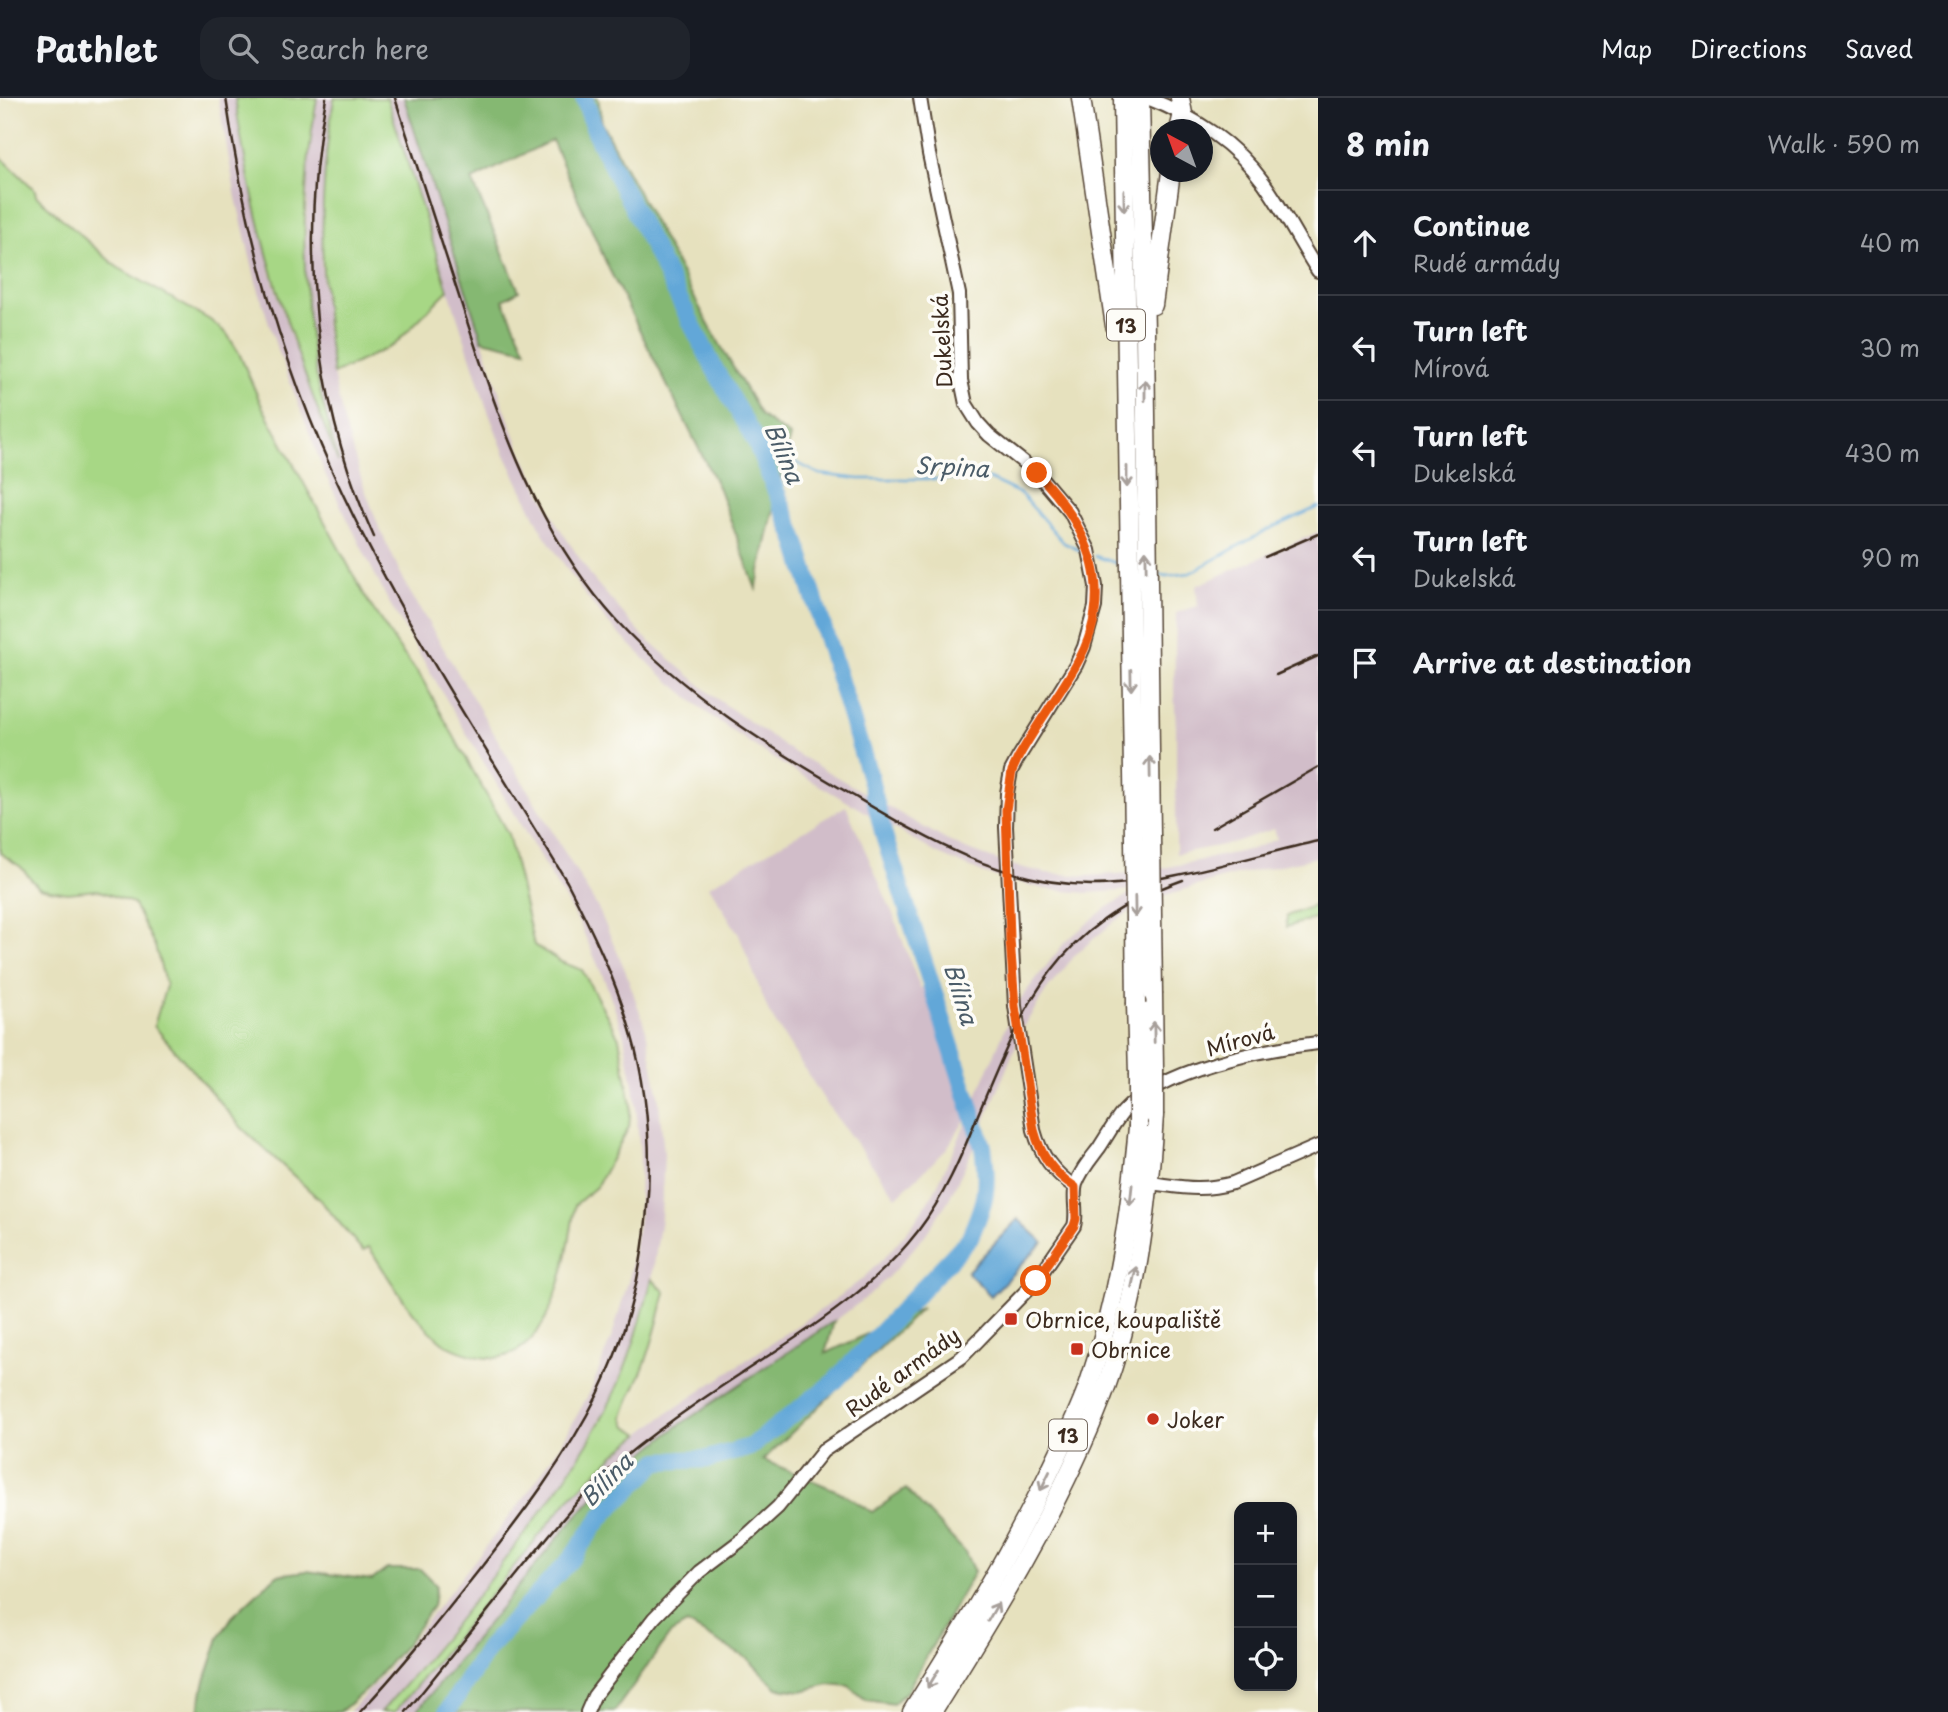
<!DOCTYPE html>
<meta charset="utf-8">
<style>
body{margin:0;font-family:"Playpen Sans",sans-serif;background:#20242c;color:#f1f3f6}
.controls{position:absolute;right:21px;bottom:21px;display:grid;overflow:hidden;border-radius:14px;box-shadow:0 4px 10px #0003}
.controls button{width:63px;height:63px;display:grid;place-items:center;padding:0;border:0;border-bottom:2px solid #363941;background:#171b24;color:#f1f3f6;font:35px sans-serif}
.compass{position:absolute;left:1150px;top:21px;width:63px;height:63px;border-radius:50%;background:#171b24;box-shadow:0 4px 10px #0003;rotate:319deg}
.stop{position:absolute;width:21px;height:21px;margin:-16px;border:5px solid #ea580c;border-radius:50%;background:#fff}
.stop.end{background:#ea580c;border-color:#fff;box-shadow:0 2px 7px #0008}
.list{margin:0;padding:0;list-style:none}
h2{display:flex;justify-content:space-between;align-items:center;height:91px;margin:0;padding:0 28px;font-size:30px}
h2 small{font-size:23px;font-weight:400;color:#9ea1a6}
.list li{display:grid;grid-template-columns:46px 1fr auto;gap:21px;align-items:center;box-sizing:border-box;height:105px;padding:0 28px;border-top:2px solid #363941}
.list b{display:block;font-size:26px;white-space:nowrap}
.list p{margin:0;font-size:23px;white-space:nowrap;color:#9ea1a6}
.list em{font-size:23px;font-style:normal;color:#9ea1a6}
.icon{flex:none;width:38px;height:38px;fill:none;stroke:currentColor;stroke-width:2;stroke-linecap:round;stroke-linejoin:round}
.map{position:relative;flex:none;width:1318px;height:1614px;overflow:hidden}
header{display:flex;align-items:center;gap:42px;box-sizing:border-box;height:98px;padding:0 35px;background:#171b24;border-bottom:2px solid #363941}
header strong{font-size:33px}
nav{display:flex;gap:38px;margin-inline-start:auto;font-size:24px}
.search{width:490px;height:63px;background:#20242c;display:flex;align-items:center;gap:18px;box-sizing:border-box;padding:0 24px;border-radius:21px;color:#9ea1a6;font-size:26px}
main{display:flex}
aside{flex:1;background:#171b24}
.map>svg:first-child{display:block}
.industrial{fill:#d1bdc9}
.green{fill:#a7d785;stroke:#718052;stroke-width:2}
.forest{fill:#85b872;stroke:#607148;stroke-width:2}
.water{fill:#62a7d8;stroke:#4e687b;stroke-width:2}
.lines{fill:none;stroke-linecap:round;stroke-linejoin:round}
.stream{stroke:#62a7d8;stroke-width:2.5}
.river{stroke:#62a7d8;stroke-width:18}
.minor-casing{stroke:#554536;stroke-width:16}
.highway-casing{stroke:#554536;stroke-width:21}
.minor{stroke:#fff;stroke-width:12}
.highway{stroke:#fff;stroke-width:18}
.rail{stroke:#3b2a1e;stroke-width:2.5}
.highway-bridge-casing{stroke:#554536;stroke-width:21;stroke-linecap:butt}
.highway-bridge{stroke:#fff;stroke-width:18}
.oneway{stroke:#a79f9a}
.route{stroke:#ea580c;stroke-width:9}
.poi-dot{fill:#c8321e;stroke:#fdfcf7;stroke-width:2.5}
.labels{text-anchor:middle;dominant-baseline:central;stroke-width:7;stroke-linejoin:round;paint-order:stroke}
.shield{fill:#fdfcf7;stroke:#75695f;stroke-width:2}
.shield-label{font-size:19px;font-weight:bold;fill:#3b2a1e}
.street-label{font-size:21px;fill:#3b2a1e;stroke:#fdfcf7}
.poi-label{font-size:21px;fill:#3b2a1e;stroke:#fdfcf7;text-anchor:start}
.water-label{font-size:23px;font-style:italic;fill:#4b5c68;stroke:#fdfcf7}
</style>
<header>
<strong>Pathlet</strong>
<div class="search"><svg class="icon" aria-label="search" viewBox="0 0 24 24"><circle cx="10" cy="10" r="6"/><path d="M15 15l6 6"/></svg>Search here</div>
<nav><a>Map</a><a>Directions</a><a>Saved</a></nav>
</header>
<main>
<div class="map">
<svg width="1318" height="1614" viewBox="0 0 1318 1614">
<rect width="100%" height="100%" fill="#fdfcf7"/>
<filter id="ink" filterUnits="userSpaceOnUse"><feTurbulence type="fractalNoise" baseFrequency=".0143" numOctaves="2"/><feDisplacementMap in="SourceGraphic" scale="14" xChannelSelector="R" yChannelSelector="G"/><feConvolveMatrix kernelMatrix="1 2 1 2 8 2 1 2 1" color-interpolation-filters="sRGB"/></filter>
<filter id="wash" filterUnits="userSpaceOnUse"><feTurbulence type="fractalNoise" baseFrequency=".00686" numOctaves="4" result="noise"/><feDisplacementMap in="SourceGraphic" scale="28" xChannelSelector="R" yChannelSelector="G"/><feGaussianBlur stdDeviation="1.57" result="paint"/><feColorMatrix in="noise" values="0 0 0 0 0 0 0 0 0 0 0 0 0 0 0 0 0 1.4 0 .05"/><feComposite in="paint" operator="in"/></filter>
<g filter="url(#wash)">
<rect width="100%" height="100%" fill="#e6e1be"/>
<g class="industrial">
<polygon points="218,0 235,0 252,96 272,180 291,240 336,357 317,279 310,235 305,165 308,75 314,18 317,0 334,0 330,21 321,165 326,233 333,276 344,324 362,383 379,429 407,489 599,812 626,874 646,932 658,994 664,1056 661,1120 652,1181 635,1242 611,1301 580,1357 543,1412 476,1500 381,1614 349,1614 386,1574 525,1399 561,1346 591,1292 613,1235 630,1177 639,1118 640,1057 635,998 624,938 605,883 580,827 387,501 325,376 275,245 256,184 236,100"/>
<polygon points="387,0 404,0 502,303 520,351 557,426 594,482 642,537 717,601 790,652 946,742 968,752 1011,767 1046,775 1087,778 1145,774 1252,751 1277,741 1274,731 1228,746 1176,756 1176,630 1174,592 1176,515 1198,508 1196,488 1318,434 1318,759 1231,778 1169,796 1136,810 1115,823 1076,856 1047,892 1024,928 977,1043 948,1103 925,1137 898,1169 872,1195 839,1220 675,1330 603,1389 560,1437 416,1614 395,1614 547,1426 591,1378 615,1356 665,1317 829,1206 861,1182 886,1158 912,1127 934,1094 961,1036 1009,921 1021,900 1065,844 1106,810 1136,792 1087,795 1044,791 985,776 938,756 782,666 744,641 707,615 657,573 609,526 581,492 543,435 505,357 486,308"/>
<polygon points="846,708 893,816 920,890 930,888 968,1018 945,1053 896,1099 828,1008 769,915 739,837 709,788"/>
</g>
<g class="green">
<path d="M235,0H317C301,91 300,185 316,276C322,305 331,335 338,364C291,246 252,126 235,0Z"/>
<path d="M334,0H387L448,192L394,247L333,276C319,184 318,92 334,0Z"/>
<path d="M0,58L35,92L36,98L117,169L210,222L227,236L239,255L261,306L367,502L401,553L421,579L508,736L534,847L561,864L582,872L619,940L631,1007L629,1029L596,1089L575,1107C568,1155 553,1272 480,1259C467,1256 451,1251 441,1243C410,1217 390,1182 369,1149L363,1153L321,1103L242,1030L154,928L166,888L155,848L133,805L97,792L67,795L39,790L21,769L0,755Z"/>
<polygon points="1318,806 1318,819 1286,829 1287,818"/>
<path d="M652,1181L665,1194C659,1220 653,1244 644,1268C637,1286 628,1301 623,1319L627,1328L640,1336L615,1356L568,1402L395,1614H381C425,1565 466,1514 505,1461C544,1411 583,1360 611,1302C630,1263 641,1222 652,1181Z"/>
</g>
<g class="forest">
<polygon points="404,0 598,0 602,25 611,43 710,229 761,318 790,338 756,491 719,391 609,171 552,42 472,82 519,193 503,202 526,252 482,242"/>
<polygon points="922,1210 763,1362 840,1394 872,1414 906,1391 965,1454 974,1474 907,1593 893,1606 866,1602 849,1588 829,1586 802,1593 777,1590 748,1561 687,1526 671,1535 614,1614 416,1614 560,1437 603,1389 675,1330 834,1223 825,1256"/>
<polygon points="387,1471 420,1471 436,1487 433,1508 405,1547 370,1588 340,1614 199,1614 204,1586 219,1540 232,1519 277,1477 307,1473 372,1482"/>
</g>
<polygon class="water" points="1018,1121 1043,1144 991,1198 967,1174"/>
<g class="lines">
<g class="stream">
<polyline points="756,344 819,376 859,381 989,381 1021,396 1064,445 1086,455"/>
<polyline points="1095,458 1122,467"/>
<polyline points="1156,476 1166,478 1190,475 1267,432 1318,409"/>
</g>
<path class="river" d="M447,1614L488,1550L570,1462L602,1418L658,1363L708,1361L750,1349L835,1283L969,1141C986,1103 989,1090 983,1049L884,738L870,680L796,442L756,344L714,270L598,40L584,0"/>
</g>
</g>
<g filter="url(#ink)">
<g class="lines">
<defs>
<g id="minor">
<path d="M920,0L929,56L959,196L961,282L966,306L978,325L989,337L1037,375L1070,414L1089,452L1096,488L1095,509L1084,549L1076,567L1018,660L1011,673L1007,695L1006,729L1015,908L1034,1032C1041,1058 1053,1074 1075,1089"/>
<path d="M1147,0C1192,17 1236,46 1264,85C1284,113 1299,144 1318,173"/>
<path d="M1150,1085C1182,1089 1200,1094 1233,1085L1318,1048"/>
<path d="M587,1614L594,1598L654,1520L699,1474L744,1440L778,1409L823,1353L962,1259L1036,1183L1074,1128C1078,1115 1072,1099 1076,1086C1081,1072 1090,1062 1099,1050C1107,1038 1114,1025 1123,1014C1162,971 1263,951 1318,945"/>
</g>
<g id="highway">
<polyline points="1081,0 1115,228"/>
<polyline points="1123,0 1134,741"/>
<polyline points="1140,0 1145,234 1151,737"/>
<polyline points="1179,32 1183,16 1180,0"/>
<polyline points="1153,207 1171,74"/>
<polyline points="1153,896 1154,971"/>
<polyline points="1136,906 1138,976"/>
<path d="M912,1614C961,1536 1009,1458 1049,1375C1063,1346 1077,1318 1088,1288C1117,1204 1130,1117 1138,1029"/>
<path d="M932,1614C994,1515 1058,1412 1101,1302C1136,1212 1148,1113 1154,1017"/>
</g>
</defs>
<use href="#minor" class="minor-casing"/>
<use href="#highway" class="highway-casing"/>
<use href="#minor" class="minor"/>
<use href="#highway" class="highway"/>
<g class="rail">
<path d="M226,0C244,128 280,257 333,375C398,518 486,650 567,784C592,832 616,882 631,935C664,1049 650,1190 598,1296C566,1360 523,1416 479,1472C441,1520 402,1569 360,1614"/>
<path d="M326,0C299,145 313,303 374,439"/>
<path d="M395,0C418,71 441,143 464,214C500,325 537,435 617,523C684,596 767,648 852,697C927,741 1001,786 1091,787C1163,787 1247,759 1318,743"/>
<polyline points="1265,459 1318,436"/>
<polyline points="1276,577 1318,558"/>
<polyline points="1212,730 1318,669"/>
<path d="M406,1614C444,1567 482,1520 520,1473C552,1434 583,1393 622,1361C669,1322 720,1289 771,1256C825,1221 878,1185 918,1133C944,1099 961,1059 977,1019C1025,903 1056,827 1183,782"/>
</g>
<defs>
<g id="highway-bridge">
<polyline points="1151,737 1153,896"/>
<polyline points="1134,741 1136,906"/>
<polyline points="1154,1017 1154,971"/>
<polyline points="1138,1029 1138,976"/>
</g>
</defs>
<use href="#highway-bridge" class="highway-bridge-casing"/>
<use href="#highway-bridge" class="highway-bridge"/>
</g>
<defs><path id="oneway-shaft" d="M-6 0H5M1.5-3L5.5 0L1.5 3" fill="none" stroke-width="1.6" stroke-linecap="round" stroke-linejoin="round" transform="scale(1.75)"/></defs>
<g class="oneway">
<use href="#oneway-shaft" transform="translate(1124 103) rotate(89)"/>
<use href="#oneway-shaft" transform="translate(1145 292) rotate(-90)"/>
<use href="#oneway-shaft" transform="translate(1127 379) rotate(90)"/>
<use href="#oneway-shaft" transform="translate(1146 463) rotate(-91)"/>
<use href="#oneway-shaft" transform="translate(1131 582) rotate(89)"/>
<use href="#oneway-shaft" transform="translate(1150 669) rotate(-91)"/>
<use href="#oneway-shaft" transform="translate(1135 809) rotate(89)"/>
<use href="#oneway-shaft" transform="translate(1154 934) rotate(-91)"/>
<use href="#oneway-shaft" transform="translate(1131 1097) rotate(96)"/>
<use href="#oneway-shaft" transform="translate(1134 1179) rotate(-77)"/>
<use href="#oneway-shaft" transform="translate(1045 1383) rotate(116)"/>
<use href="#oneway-shaft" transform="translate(993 1514) rotate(-60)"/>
<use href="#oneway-shaft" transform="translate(933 1581) rotate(122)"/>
</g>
</g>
<g class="lines" filter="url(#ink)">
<path class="route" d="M1036,1183L1074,1128L1076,1121L1075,1089C1052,1074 1041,1058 1034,1032L1015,908L1010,841L1006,712L1012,673L1018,660C1035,629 1057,600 1075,569C1118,496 1091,431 1037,375"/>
</g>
<g class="poi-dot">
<rect x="1004" y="1214" width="14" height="14" rx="3.5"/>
<rect x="1070" y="1244" width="14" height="14" rx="3.5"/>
<circle cx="1153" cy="1321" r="7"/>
</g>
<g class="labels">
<g class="shield">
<rect x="1107" y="211.5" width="38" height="31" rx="5"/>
<rect x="1049" y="1321.5" width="38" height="31" rx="5"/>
</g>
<g class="shield-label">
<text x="1126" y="227">13</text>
<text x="1068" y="1337">13</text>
</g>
<g class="street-label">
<text transform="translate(941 243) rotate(-93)">Dukelská</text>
<text transform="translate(1240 941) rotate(-15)">Mírová</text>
<text transform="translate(902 1273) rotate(-36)">Rudé armády</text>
</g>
<g class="poi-label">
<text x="1025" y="1221">Obrnice, koupaliště</text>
<text x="1091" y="1251">Obrnice</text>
<text x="1167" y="1321">Joker</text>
</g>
<g class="water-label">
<text transform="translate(785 355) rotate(67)">Bílina</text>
<text transform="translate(952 368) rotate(3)">Srpina</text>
<text transform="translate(962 896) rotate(73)">Bílina</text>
<text transform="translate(606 1381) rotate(-46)">Bílina</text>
</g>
</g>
</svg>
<div class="controls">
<button>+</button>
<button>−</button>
<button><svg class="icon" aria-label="locate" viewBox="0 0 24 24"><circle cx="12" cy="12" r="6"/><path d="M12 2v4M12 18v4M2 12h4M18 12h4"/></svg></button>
</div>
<svg class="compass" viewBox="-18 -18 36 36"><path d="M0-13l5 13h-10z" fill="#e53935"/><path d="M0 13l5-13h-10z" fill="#9ea1a6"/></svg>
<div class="stop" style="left:1036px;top:1183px"></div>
<div class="stop end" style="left:1037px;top:375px"></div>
</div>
<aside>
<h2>8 min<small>Walk · 590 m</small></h2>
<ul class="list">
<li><svg class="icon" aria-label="ahead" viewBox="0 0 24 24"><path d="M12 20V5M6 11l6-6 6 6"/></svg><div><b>Continue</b><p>Rudé armády</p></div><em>40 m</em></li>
<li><svg class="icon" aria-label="left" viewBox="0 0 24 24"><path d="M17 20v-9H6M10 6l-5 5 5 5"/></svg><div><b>Turn left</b><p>Mírová</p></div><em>30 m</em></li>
<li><svg class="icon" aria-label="left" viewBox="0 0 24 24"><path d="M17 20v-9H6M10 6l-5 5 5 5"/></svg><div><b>Turn left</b><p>Dukelská</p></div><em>430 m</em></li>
<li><svg class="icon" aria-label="left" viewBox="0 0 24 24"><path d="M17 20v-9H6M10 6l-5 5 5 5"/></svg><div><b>Turn left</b><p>Dukelská</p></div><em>90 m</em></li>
<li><svg class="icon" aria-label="arrive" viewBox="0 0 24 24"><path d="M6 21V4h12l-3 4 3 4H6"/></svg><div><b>Arrive at destination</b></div></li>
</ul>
</aside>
</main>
